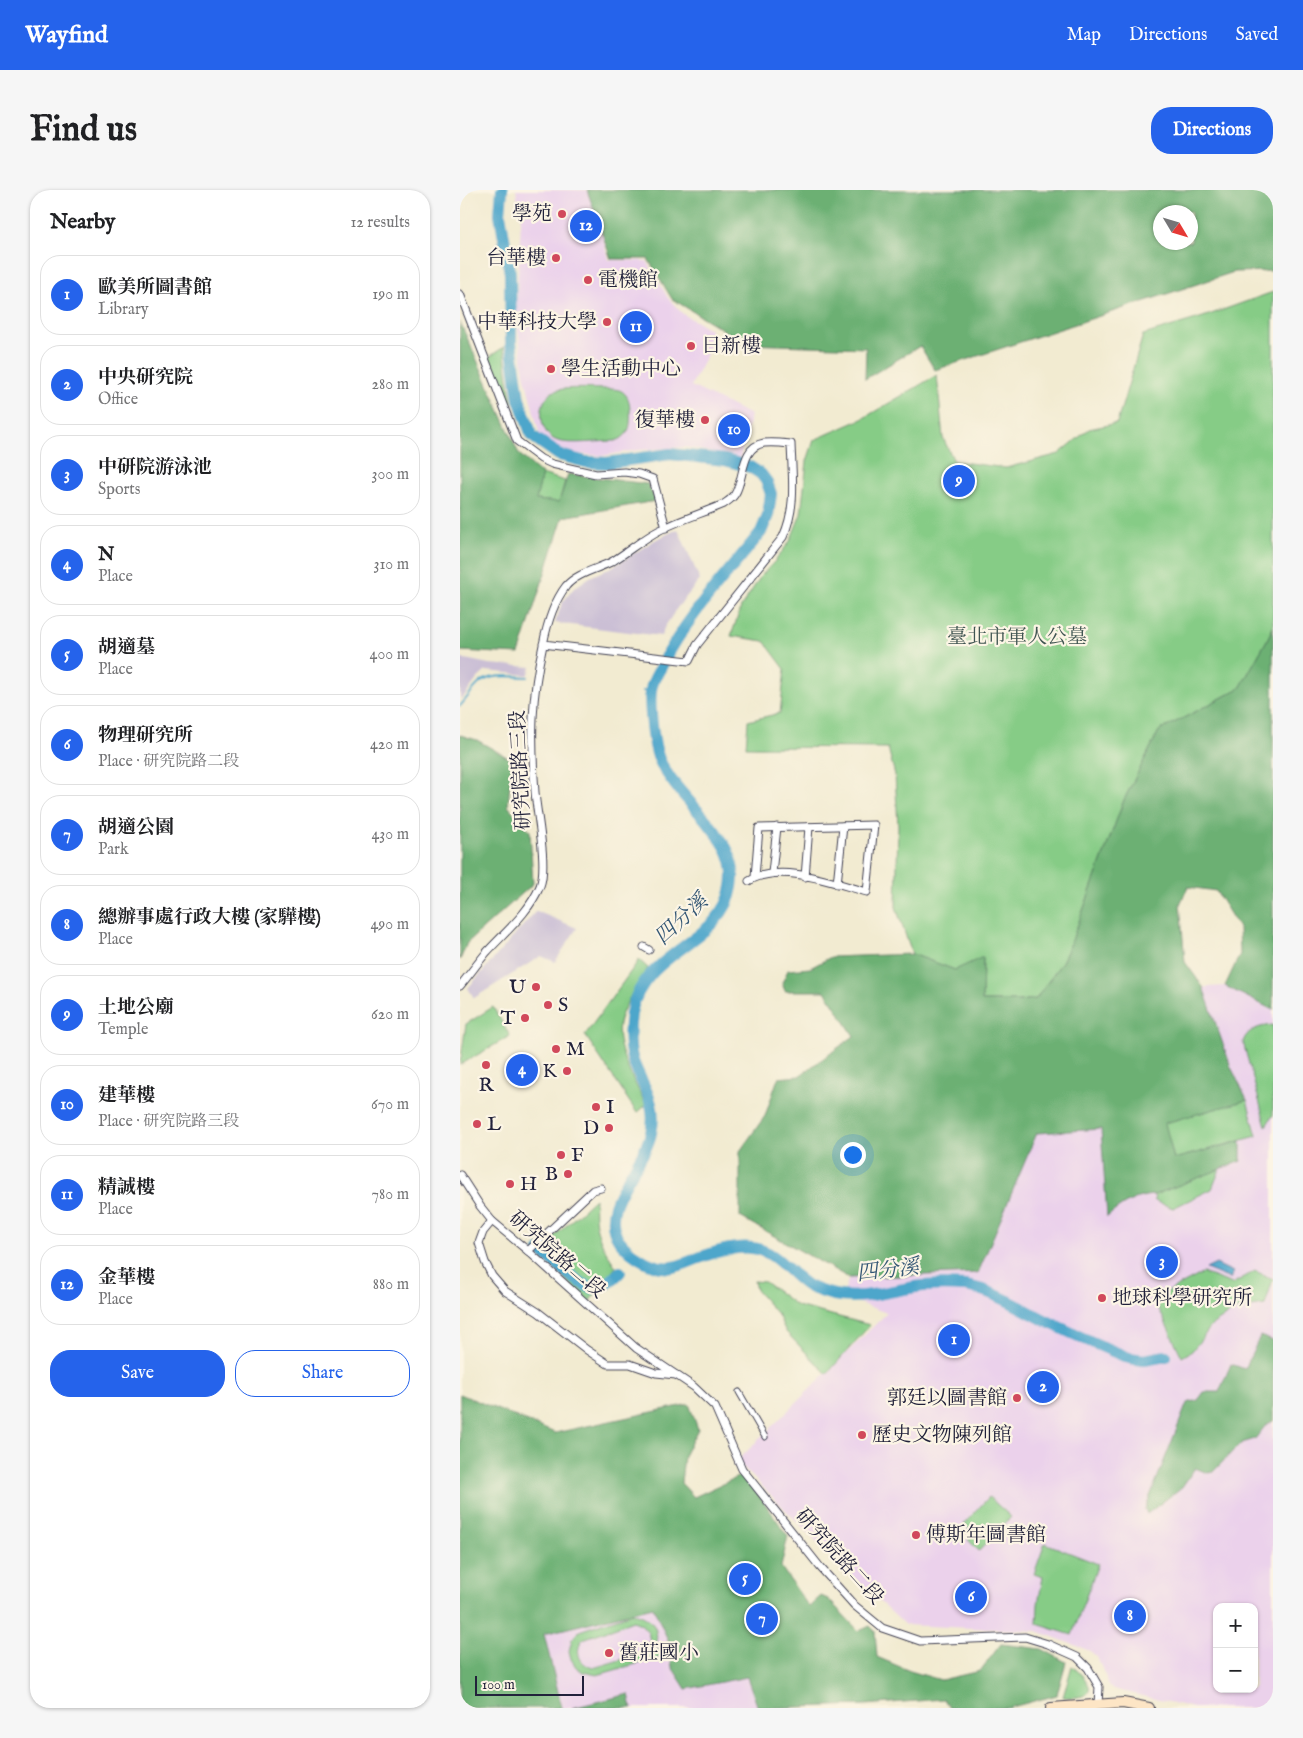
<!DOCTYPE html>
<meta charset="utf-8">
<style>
body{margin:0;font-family:"IM FELL English","Noto Serif TC",serif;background:#f6f6f6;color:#202124}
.controls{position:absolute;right:15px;bottom:15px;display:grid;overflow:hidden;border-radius:10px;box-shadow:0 1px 4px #0004}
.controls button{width:45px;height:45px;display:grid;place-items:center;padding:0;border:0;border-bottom:1px solid #e0e0e0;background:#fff;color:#202124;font:25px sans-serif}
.compass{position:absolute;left:693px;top:15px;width:45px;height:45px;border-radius:50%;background:#fff;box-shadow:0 1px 4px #0004;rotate:128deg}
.scale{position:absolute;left:15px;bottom:12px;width:109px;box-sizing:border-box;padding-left:5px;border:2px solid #22223b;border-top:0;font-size:14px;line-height:18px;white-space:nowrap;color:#22223b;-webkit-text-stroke:4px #fcf5e5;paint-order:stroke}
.you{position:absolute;left:392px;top:964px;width:18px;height:18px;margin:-12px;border:4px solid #fff;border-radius:50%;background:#1a73e8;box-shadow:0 0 0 8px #1a73e833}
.badge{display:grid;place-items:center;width:32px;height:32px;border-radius:50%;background:#2563eb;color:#fff;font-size:16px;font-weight:700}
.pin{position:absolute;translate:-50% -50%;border:2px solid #fff;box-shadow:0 1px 5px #0006}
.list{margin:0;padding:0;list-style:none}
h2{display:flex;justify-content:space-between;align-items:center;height:65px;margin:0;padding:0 20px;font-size:21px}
h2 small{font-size:16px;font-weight:400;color:#757577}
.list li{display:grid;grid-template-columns:32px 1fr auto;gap:15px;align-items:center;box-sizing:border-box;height:80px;margin:0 10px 10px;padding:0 10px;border:1px solid #e0e0e0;border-radius:20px}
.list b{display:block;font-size:19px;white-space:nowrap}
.list p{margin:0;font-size:16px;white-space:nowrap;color:#757577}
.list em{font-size:16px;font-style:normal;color:#757577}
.actions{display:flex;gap:10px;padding:15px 20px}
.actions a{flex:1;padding:11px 0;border:1px solid #2563eb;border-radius:20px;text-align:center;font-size:18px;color:#2563eb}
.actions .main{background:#2563eb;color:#fff}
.map{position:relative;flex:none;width:813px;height:1518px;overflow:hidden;border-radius:20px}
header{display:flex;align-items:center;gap:30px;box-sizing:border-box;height:70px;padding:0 25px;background:#2563eb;color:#fff}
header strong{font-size:24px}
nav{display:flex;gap:28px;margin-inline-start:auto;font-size:18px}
.intro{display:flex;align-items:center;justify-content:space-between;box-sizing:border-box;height:120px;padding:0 30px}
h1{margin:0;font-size:35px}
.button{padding:12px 22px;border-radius:20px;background:#2563eb;color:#fff;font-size:18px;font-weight:700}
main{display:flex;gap:30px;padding:0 30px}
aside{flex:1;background:#fff;border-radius:20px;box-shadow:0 1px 4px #0004}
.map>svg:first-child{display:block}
.built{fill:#ebd1eb;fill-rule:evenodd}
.industrial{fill:#cbbfd5}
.green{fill:#86cc86;stroke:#547760;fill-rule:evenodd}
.forest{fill:#6cb073;stroke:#476957;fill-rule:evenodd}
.water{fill:#4ea6cb;stroke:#386483}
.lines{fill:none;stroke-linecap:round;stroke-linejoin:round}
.stream{stroke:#4ea6cb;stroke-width:2}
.river{stroke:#4ea6cb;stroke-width:12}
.pedestrian-casing{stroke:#414052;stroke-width:7}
.minor-casing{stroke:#414052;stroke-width:9}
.secondary-casing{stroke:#414052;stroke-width:12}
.pedestrian{stroke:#fff;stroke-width:5}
.minor{stroke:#fff;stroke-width:7}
.secondary{stroke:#fde5c5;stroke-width:10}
.poi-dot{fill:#d1495b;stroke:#fcf5e5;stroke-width:2}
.labels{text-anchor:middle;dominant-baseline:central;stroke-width:4.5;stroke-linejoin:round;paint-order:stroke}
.poi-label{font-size:20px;fill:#22223b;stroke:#fcf5e5;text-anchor:start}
.park-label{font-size:20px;fill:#405552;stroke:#fcf5e5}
.street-label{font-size:20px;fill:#22223b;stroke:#fcf5e5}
.water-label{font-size:21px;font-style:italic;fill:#345775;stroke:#fcf5e5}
</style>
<header>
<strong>Wayfind</strong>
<nav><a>Map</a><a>Directions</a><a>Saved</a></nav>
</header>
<div class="intro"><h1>Find us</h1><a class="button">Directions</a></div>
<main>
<aside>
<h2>Nearby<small>12 results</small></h2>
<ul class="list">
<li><span class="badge">1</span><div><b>歐美所圖書館</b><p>Library</p></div><em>190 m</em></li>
<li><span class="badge">2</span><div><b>中央研究院</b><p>Office</p></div><em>280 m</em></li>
<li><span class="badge">3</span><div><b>中研院游泳池</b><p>Sports</p></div><em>300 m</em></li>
<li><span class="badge">4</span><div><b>N</b><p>Place</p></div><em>310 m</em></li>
<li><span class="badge">5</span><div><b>胡適墓</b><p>Place</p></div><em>400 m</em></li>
<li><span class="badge">6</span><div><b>物理研究所</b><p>Place · 研究院路二段</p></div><em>420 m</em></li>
<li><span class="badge">7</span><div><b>胡適公園</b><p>Park</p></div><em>430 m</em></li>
<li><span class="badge">8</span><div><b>總辦事處行政大樓 (家驊樓)</b><p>Place</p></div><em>490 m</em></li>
<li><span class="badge">9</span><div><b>土地公廟</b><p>Temple</p></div><em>620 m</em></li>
<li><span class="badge">10</span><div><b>建華樓</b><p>Place · 研究院路三段</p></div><em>670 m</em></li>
<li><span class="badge">11</span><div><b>精誠樓</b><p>Place</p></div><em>780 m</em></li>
<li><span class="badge">12</span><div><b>金華樓</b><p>Place</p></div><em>880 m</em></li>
</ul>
<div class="actions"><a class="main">Save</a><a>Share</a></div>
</aside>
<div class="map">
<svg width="813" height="1518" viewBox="0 0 813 1518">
<rect width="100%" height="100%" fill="#fcf5e5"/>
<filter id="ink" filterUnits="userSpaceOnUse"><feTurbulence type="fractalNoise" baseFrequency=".02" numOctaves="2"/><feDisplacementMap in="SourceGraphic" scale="10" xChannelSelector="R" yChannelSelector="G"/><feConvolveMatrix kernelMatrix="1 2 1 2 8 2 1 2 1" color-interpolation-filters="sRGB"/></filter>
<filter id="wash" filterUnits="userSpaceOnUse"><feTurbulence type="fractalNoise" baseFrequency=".0096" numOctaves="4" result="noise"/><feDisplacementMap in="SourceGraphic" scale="20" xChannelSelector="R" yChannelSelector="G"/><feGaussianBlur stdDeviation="1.12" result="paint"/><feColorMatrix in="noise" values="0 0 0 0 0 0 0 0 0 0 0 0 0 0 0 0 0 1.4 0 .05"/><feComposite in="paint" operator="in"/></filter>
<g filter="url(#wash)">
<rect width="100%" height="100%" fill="#f2ebd1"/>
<g class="built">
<polygon points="56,0 132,0 148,70 187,71 208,108 223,124 251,140 249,160 231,196 291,225 280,268 226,257 178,260 142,266 119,264 103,260 80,246 64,184 56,123 61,30"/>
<path d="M765,796L813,820V1518H734L653,1499L649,1495L637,1467L630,1461L577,1441L445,1435L380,1375L277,1271L427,1123L382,1107L389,1088L517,1083L634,804ZM757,1417H794V1499H757Z"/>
<polygon points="194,1417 208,1450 212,1477 226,1499 287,1487 298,1518 172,1518 168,1504 112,1518 102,1518 84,1444"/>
</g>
<g class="industrial">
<polygon points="218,339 240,390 217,418 204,438 201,446 95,433 102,413 114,398 130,387 156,375 195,350"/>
<polygon points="0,468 29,474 71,477 70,481 68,485 26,481 17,489 6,504 0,510"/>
<polygon points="76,721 117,738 95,772 81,766 14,808 8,798"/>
</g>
<g class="green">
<polygon points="813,102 813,437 807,450 780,498 699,541 664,610 611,753 602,772 576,809 559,811 522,811 523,768 495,780 452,764 436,717 438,636 435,585 428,558 286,557 288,531 320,523 325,479 304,451 271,446 281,417 301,386 315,371 330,351 341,324 347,271 354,250 402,229 477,185 483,248 494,271 546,278 599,264 629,239 657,233 683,145 743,127"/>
<polygon points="44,157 48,190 52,214 47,215 29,167"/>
<path d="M148,199C153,199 159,199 163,202C169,207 169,212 170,219C171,234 171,246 155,251C141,251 110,255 98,251C77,245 75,205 98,200C109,197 135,199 148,199Z"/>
<polygon points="82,284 105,291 99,312 76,310"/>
<path d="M179,770L188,778C178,794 166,811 160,829C152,856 175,891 186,915L177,923L125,845Z"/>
<polygon points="33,817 50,846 0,875 6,834"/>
<path d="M813,835V925L806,936L783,852C787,839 801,836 813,835Z"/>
<polygon points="787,910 797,946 714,969 704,933"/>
<polygon points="760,979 752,999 713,1018 695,1011 694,1005"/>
<path d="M135,1009C133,1039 140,1053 156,1077L129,1112L76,1063Z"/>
<polygon points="795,1081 813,1089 805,1115 777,1119 767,1125 753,1134 732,1161 722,1167 694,1109 743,1083 772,1094"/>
<polygon points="294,1091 305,1092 337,1116 410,1135 367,1184 326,1142 318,1125 296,1100"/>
<polygon points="529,1307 551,1327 519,1361 508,1350 514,1343 504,1334"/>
<polygon points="585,1353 638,1374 612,1445 577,1434 578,1414 583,1387 574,1384"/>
<path d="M172,1423C192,1426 203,1441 193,1460L199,1459L201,1467L137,1485L123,1482L116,1477L111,1469L109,1461L112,1449L119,1441ZM173,1431L181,1434L188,1442L190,1451L186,1460L183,1463L133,1478C119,1474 114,1461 123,1449Z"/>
<path d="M612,1476C634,1494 639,1510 603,1507Z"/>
</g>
<g class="forest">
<path d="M127,0H813V81L774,82L475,180L460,156L405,189L406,158L287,154L212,109L188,69H151ZM701,22H731V52H701Z"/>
<polygon points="0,132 59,264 82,284 76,310 99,312 108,284 188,294 196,311 103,327 59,464 0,461"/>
<path d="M813,437V820L765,796L780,764L779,738L756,701L728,697L720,714L725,772L743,797L771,877L787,910L705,933L714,969L781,951V971L694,1005C675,1006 661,1015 647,1027L641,939L577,943L518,1083L389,1088L280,1027V961L305,926L318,888L339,886L394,846L365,801H325L322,793L328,780L350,778L371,767L452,764L495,780L523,767L522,811H559L576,809L602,772L611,753L664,610L699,541L780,498L807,450Z"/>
<polygon points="0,545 17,550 52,570 48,616 70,641 73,694 7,753 0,770"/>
<polygon points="800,1146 813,1151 813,1231 806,1235 795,1249 782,1253 773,1261 753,1282 748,1283 735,1278 722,1297 687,1324 685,1319 727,1213 738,1210 744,1202 759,1202 771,1174 785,1179"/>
<polygon points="0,1204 95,1243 229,1214 238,1239 224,1266 221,1293 234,1307 284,1284 328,1346 321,1377 349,1417 361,1406 368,1409 399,1441 410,1436 415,1441 417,1467 450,1481 481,1490 520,1481 541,1454 582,1459 606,1472 597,1505 548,1518 489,1518 484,1509 404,1515 298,1518 287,1487 226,1499 212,1477 208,1450 193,1417 84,1444 102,1518 0,1518"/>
<polygon points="169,1504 172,1518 112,1518"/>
</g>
<polygon class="water" points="756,1074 773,1082 770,1089 746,1079"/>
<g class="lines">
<g class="stream">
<polyline points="183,501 191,502"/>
<path d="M0,516C7,509 13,498 21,492C34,483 54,487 68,487"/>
</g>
<g class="river">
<path d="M42,0L40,24L50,83L51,152L59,209L72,246L99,265L126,272L147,273L210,264L265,270L290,277L301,284L307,292L311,304L308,325L301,342C267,385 227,426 202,475C198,483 192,491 191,500C189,515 193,555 199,569C208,590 230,612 245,629C263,651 277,667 272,697C263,753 183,760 171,823C169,839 168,856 173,871C183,898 198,913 191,943C184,977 136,1016 159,1050C166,1059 176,1067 186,1072C211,1084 221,1074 244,1066C257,1061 278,1056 292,1058C317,1061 328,1083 348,1096C355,1100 367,1103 374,1105C405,1111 434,1099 463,1096C476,1095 492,1095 505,1096C531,1100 552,1113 575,1125C605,1141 638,1155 669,1168L684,1170L706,1166"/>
<path d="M80,1061C92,1070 120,1096 133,1098C144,1099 153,1089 160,1082"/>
</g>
</g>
</g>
<g filter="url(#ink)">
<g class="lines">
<defs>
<polyline id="pedestrian" points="279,1202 305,1247"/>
<g id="minor">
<polyline points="0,104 57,251 81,269 92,274 136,284 164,282 179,284 193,289 206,338"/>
<polyline points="312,683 317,637"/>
<polyline points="345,687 349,637"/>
<path d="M289,691C321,672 374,693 407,702L414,635L299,638L295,687"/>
<polyline points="377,694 383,636"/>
<polyline points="184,757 189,760"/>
<path d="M0,796C9,785 17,774 26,763C45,742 69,723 80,696C88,675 77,626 75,602C71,549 71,507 83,455C87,434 93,413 106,396C117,383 138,379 153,371C169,361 184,348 200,340C220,330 243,323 264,314C268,311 272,309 275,304C285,288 280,257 304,253C312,252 322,253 331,254C332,287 337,316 323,347L237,455L229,471L83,454"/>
<polyline points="0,985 20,1016 32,1031 68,1061 176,1158 234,1197 255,1217 282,1279 360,1377 394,1415 422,1438 460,1451 565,1447 588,1454 617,1467 628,1478 639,1497 638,1515"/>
<polyline points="32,1031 23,1042 19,1053 25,1072 32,1086 45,1101 78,1122 127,1160 148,1174 170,1174 196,1183 216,1185"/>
<polyline points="68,1061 133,1000 141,998"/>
</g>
<polyline id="secondary" points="591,1518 663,1513 689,1518"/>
</defs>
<use href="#pedestrian" class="pedestrian-casing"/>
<use href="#minor" class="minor-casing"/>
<use href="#secondary" class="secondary-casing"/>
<use href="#pedestrian" class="pedestrian"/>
<use href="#minor" class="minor"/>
<use href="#secondary" class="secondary"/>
</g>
</g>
<g class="poi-dot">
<circle cx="102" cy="24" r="5"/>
<circle cx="96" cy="68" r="5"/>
<circle cx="128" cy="90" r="5"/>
<circle cx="147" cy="132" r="5"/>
<circle cx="231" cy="156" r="5"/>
<circle cx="91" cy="179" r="5"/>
<circle cx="245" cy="230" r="5"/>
<circle cx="76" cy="797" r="5"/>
<circle cx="88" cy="815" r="5"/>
<circle cx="65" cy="828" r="5"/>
<circle cx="96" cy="859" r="5"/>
<circle cx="26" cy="875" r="5"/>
<circle cx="107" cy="881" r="5"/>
<circle cx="136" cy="917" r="5"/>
<circle cx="17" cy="934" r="5"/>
<circle cx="149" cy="938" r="5"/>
<circle cx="101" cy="965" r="5"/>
<circle cx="108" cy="984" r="5"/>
<circle cx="50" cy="994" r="5"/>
<circle cx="642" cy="1108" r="5"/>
<circle cx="557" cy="1208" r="5"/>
<circle cx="402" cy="1245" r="5"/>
<circle cx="456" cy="1345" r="5"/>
<circle cx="149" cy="1463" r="5"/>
</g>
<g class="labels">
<g class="poi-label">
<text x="92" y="24" text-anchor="end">學苑</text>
<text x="86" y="68" text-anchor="end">台華樓</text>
<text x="138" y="90">電機館</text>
<text x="137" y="132" text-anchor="end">中華科技大學</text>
<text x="241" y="156">日新樓</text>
<text x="101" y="179">學生活動中心</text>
<text x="235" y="230" text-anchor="end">復華樓</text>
<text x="66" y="797" text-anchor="end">U</text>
<text x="98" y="815">S</text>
<text x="55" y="828" text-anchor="end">T</text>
<text x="106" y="859">M</text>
<text x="97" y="881" text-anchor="end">K</text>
<text x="26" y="895" text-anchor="middle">R</text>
<text x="146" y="917">I</text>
<text x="27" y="934">L</text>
<text x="139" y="938" text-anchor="end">D</text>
<text x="111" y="965">F</text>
<text x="98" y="984" text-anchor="end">B</text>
<text x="60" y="994">H</text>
<text x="652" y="1108">地球科學研究所</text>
<text x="547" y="1208" text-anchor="end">郭廷以圖書館</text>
<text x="412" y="1245">歷史文物陳列館</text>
<text x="466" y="1345">傅斯年圖書館</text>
<text x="159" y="1463">舊莊國小</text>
</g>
<g class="park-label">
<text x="557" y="447">臺北市軍人公墓</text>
</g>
<g class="street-label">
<text transform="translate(61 580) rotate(-93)">研究院路三段</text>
<text transform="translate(97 1065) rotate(41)">研究院路二段</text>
<text transform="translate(379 1367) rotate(48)">研究院路二段</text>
</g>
<g class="water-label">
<text transform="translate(222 730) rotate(-43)">四分溪</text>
<text transform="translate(428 1081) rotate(-7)">四分溪</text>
</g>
</g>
</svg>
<div class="controls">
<button>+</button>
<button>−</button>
</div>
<svg class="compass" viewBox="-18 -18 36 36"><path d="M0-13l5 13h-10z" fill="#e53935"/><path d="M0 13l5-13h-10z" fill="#757577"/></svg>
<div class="scale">100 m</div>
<div class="you"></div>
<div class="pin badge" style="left:494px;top:1150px">1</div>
<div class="pin badge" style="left:583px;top:1197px">2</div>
<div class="pin badge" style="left:702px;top:1072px">3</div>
<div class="pin badge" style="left:62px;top:880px">4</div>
<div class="pin badge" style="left:285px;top:1389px">5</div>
<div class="pin badge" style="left:511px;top:1407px">6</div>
<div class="pin badge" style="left:302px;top:1429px">7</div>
<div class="pin badge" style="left:670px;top:1426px">8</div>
<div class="pin badge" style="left:499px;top:291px">9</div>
<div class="pin badge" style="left:274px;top:240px">10</div>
<div class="pin badge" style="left:176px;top:137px">11</div>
<div class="pin badge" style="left:126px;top:36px">12</div>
</div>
</main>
